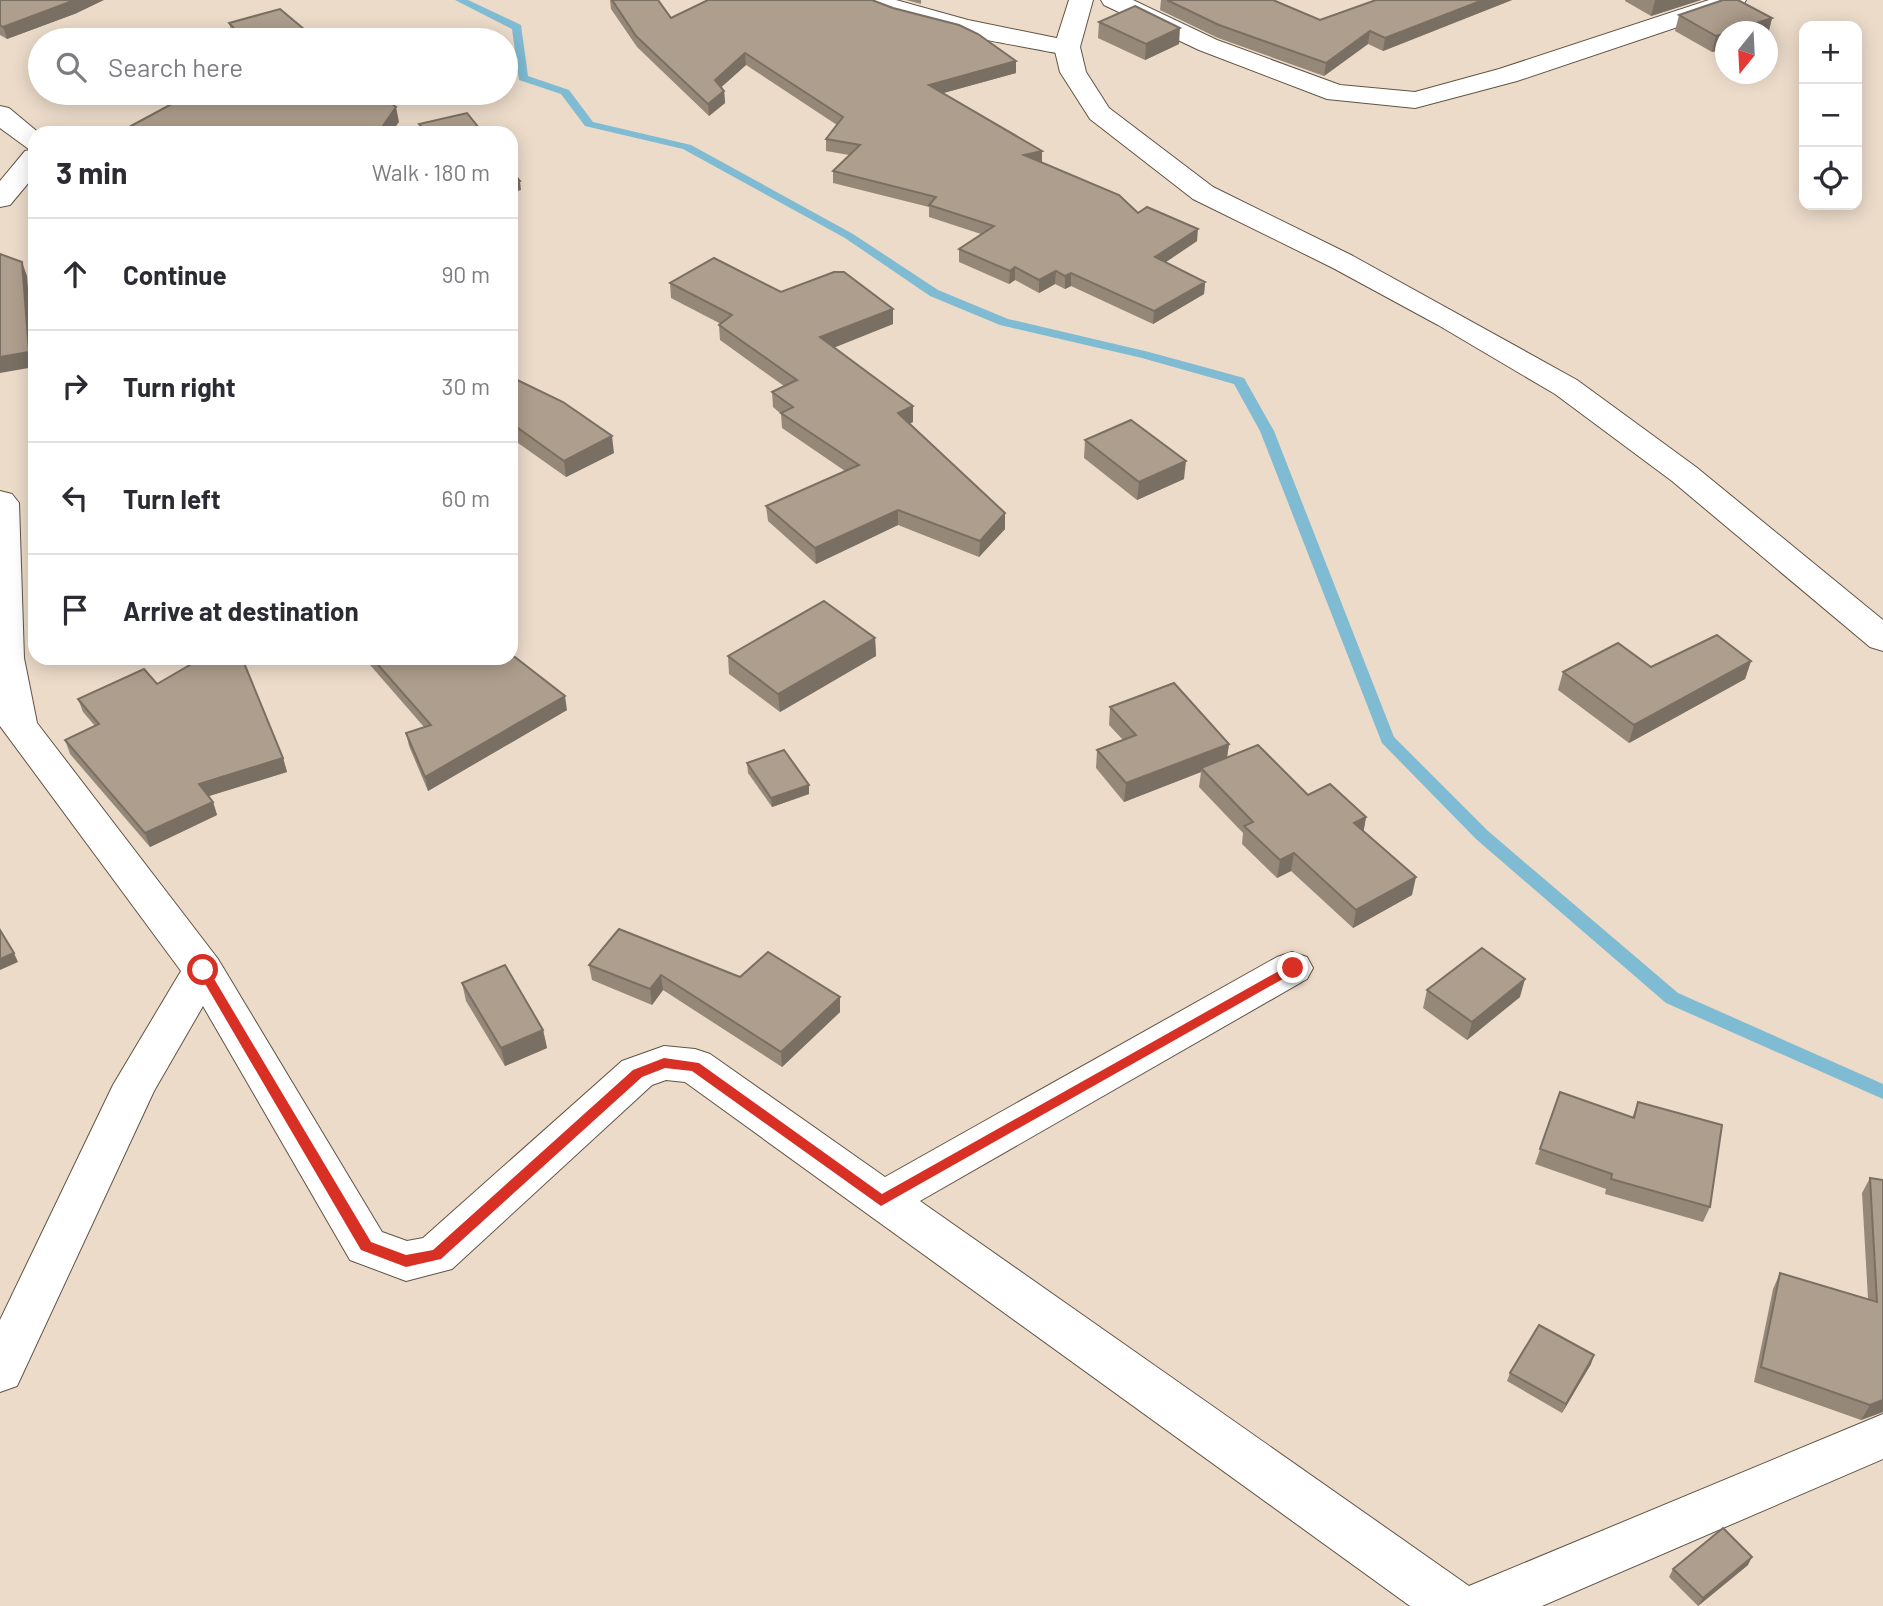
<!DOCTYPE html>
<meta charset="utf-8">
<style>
body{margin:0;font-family:Barlow,sans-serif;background:#f7f7f7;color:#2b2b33}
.controls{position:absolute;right:21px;top:21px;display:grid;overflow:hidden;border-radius:14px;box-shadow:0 4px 18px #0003}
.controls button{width:63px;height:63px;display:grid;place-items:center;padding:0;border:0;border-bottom:2px solid #e1e1e2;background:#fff;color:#2b2b33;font:35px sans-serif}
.compass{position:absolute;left:1715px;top:21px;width:63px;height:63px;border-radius:50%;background:#fff;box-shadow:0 4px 18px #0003;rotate:198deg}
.stop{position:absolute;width:21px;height:21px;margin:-16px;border:5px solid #d93025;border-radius:50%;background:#fff}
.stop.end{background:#d93025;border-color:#fff;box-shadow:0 2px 7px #0008}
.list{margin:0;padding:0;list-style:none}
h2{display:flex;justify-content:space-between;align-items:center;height:91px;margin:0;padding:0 28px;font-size:30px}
h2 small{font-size:23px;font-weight:400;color:#7c7c81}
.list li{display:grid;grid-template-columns:46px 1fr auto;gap:21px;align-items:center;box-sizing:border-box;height:112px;padding:0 28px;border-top:2px solid #e1e1e2}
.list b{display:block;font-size:26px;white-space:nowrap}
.list em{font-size:23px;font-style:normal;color:#7c7c81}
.icon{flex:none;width:38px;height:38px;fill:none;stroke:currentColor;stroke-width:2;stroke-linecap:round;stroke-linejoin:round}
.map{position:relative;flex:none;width:1883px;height:1606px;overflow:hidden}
.search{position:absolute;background:#fff;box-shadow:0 4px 18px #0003;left:28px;top:28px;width:490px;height:77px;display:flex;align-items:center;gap:18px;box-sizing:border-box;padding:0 24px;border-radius:38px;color:#7c7c81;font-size:26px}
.panel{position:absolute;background:#fff;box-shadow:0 4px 18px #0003;left:28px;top:126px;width:490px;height:539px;border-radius:21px}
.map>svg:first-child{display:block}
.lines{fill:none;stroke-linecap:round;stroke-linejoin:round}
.stream{fill:#7fbbd2;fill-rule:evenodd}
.street-casing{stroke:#625444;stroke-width:2}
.secondary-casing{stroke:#625444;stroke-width:2}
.street{fill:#fff;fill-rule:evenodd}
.secondary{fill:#fff;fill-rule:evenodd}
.wall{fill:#968879}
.shaded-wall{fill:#7a6f63}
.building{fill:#ae9e8d;stroke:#7a6f63;stroke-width:2}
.route{fill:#d93025}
</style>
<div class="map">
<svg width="1883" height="1606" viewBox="0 0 1883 1606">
<rect width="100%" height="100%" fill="#ecdbc9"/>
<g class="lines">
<polygon class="stream" points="455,0 468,0 521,25 528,76 569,90 593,122 691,145 853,234 938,290 1008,319 1149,352 1244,378 1274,431 1394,737 1488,831 1678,993 1883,1084 1883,1099 1666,1003 1476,839 1382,743 1260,431 1234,384 1142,358 1000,325 930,296 845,238 683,149 585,126 561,94 519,80 512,29"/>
<defs>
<g id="street">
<path d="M860,0H896L968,20L1076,42L1080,47L1076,52L1067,55C1033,48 875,23 860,0Z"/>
<polygon points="1101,0 1133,0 1217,40 1340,85 1415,92 1499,69 1709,0 1746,0 1743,5 1517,81 1415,108 1327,99 1199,50 1104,5"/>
<polygon points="0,106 9,108 39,133 35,133 35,175 10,205 0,207 0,181 25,151 30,150 0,128"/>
<polygon points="0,491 12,494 19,503 24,658 37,723 218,959 382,1232 407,1241 423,1238 622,1061 664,1046 695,1049 710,1054 885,1177 1277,957 1292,952 1307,957 1313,968 1307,979 920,1201 1469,1586 1883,1414 1883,1459 1542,1606 1410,1606 685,1082 666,1080 652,1085 452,1269 406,1281 350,1260 203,1006 154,1091 17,1386 0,1392 0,1320 113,1085 181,971 0,726"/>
</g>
<polygon id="secondary" points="1069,0 1093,0 1080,47 1086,72 1109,108 1213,187 1353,256 1577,380 1696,467 1883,620 1883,651 1870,647 1672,481 1555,394 1438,325 1333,268 1193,199 1090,119 1060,72 1054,47"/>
</defs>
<use href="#street" class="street-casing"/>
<use href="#secondary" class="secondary-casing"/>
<use href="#street" class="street"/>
<use href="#secondary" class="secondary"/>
</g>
<g class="wall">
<polygon points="0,0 77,13 7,39 0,35"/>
<polygon points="610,0 658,0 671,18 1016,73 943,93 1042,151 1042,163 1138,213 1197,241 1166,262 1205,282 1204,294 1153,324 1071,286 1065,289 1055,284 1039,293 1015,280 1009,284 959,262 959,249 981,234 929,217 929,207 833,183 833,171 849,155 826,151 826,139 837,125 746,65 721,87 724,91 725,103 709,116 637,47 611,9"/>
<polygon points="906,0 921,0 921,4"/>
<polygon points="1161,0 1273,0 1320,20 1376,0 1512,0 1383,51 1368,44 1324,76 1218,38 1160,10"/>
<polygon points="1625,0 1701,0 1651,16 1625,1"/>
<polygon points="1723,0 1738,0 1772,18 1768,34 1768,32 1726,32 1726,48 1712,52 1675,31 1679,15"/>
<polygon points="1099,22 1179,44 1145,60 1098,38"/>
<polygon points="229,23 317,40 235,40 233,37"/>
<polygon points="419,124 483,133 421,133"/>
<polygon points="670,283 781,292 893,324 834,347 913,406 913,422 910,423 1005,529 979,557 898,525 816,564 768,521 766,506 845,471 782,428 781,414 773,407 772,392 784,386 720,340 719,325 721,324 671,298"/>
<polygon points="511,377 614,453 566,477 511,438"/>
<polygon points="1085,440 1184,479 1137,500 1084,458"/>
<polygon points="875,638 876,656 780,712 729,674 728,656"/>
<polygon points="364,658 511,658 567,710 428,791 409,746 406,733 424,727"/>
<polygon points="1751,661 1745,679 1629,743 1558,690 1563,672"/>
<polygon points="157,684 283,758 287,772 208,796 213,802 217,815 150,847 70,754 65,740 95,726 83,712 78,699"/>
<polygon points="1110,707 1229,744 1227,758 1308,795 1366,817 1363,832 1412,895 1353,928 1291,871 1277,878 1242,844 1243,833 1199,787 1201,772 1124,802 1096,768 1097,750 1123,740 1109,725"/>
<polygon points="747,763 809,785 809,794 772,807 748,773"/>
<polygon points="589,965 740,977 840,1012 782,1067 663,990 652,1005 592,980"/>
<polygon points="462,983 543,1030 547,1048 505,1066 466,1001"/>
<polygon points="1427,990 1520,997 1467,1040 1423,1008"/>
<polygon points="1560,1092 1632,1118 1638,1102 1710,1207 1703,1222 1605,1194 1606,1189 1535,1164"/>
<polygon points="1870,1178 1883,1412 1861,1420 1754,1382 1773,1289 1780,1273 1868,1299 1862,1193"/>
<polygon points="1591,1364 1562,1413 1507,1381 1510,1373"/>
<polygon points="1748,1565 1698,1606 1669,1577 1673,1569"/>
</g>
<g class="shaded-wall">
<polygon points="75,0 104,0 77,13 7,39 3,27"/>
<polygon points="1483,0 1512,0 1383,51 1385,38"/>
<polygon points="1655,0 1701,0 1651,16"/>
<polygon points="1772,18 1768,34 1768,32 1730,32"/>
<polygon points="1180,28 1179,44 1145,60 1146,44"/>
<polygon points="1370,31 1368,44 1324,76 1326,63"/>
<polygon points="1726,33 1726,48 1712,52 1716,36"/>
<polygon points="745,53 746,65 716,92 715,80"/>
<polygon points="1016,61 1016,73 929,97 929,85"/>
<polygon points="724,91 725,103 709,116 708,104"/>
<polygon points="396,107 399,122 391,133 378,133"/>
<polygon points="1042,151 1042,163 1024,155"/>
<polygon points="520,181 521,190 511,193 511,184"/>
<polygon points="1198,229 1197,241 1154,270 1155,257"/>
<polygon points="22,262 27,276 34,367 0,373 0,357"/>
<polygon points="1015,267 1015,280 1009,284 1010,271"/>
<polygon points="1056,271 1055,284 1039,293 1039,280"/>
<polygon points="1071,273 1071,286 1065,289 1065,276"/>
<polygon points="1205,282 1204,294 1153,324 1154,311"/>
<polygon points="893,309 893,324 821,353 820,337"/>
<polygon points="913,406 913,422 899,429 898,413"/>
<polygon points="612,436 614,453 566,477 564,461"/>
<polygon points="1186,461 1184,479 1137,500 1139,482"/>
<polygon points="898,510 898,525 816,564 815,548"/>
<polygon points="1005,513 1005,529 979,557 980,541"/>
<polygon points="875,638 876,656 780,712 778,694"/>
<polygon points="1751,661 1745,679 1629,743 1634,725"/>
<polygon points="565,696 567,710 428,791 425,777"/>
<polygon points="1229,744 1226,762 1201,768 1201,772 1124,802 1126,783"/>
<polygon points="283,758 287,772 203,798 199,784"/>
<polygon points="809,785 809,794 772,807 771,798"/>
<polygon points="213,802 217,815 150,847 145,833"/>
<polygon points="1366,817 1363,835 1354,823"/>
<polygon points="1294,853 1291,871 1277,878 1280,860"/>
<polygon points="1416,877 1412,895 1353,928 1356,910"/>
<polygon points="14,953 18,962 0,970 0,959"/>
<polygon points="661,975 663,990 652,1005 650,989"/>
<polygon points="1525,979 1520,997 1467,1040 1472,1022"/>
<polygon points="840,997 840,1012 782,1067 781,1052"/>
<polygon points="543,1030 547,1048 505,1066 501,1048"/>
<polygon points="1594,1355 1591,1364 1562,1413 1566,1404"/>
<polygon points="1883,1400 1883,1412 1861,1420 1870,1405"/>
<polygon points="1752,1557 1748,1565 1698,1606 1703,1598"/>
</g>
<g class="building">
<polygon points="0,0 75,0 3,27 0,25"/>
<polygon points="612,0 658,0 671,18 708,0 872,0 893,8 959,25 978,34 1016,61 929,85 1042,151 1024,155 1119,195 1138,213 1147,207 1198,229 1155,257 1205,282 1154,311 1071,273 1065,276 1056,271 1039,280 1015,267 1010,271 959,249 994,226 929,205 936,197 833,171 860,145 826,139 843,117 745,53 715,80 724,91 708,104 636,36"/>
<polygon points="1167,0 1273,0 1320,20 1376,0 1483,0 1385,38 1370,31 1326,63 1219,25"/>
<polygon points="1723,0 1738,0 1772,18 1730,32 1726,32 1726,33 1716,36 1679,15"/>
<polygon points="1135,6 1180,28 1146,44 1099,22"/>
<polygon points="280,9 317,40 245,40 229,23"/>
<polygon points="192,93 379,93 396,107 378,133 118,133"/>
<polygon points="467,113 483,133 427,133 419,124"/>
<polygon points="511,170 520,181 511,184"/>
<polygon points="0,254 22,262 29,352 0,357"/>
<polygon points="714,258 781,292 834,272 844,272 893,309 820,337 913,406 898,413 1005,513 980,541 898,510 815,548 766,506 859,465 781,413 793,407 772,392 797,380 719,325 732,315 670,283"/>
<polygon points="511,377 563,402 612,436 564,461 511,423"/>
<polygon points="1131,420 1186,461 1139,482 1085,440"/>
<polygon points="824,601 875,638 778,694 728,656"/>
<polygon points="1717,635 1751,661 1634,725 1563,672 1618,643 1651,667"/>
<polygon points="511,654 565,696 425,777 406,733 431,725 372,658 511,658"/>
<polygon points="202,658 242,658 283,758 199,784 213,802 145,833 65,740 99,724 78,699 144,669 157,684"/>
<polygon points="1174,683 1229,744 1126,783 1097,750 1136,735 1110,707"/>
<polygon points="1258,745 1308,795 1330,784 1366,817 1354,823 1416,877 1356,910 1294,853 1280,860 1244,826 1253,822 1201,768"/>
<polygon points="784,750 809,785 771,798 747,763"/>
<polygon points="619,929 740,977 768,952 840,997 781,1052 661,975 650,989 589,965"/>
<polygon points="0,930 14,953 0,959"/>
<polygon points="1482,948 1525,979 1472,1022 1427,990"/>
<polygon points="505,965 543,1030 501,1048 462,983"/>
<polygon points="1560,1092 1634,1118 1638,1102 1722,1125 1710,1207 1611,1179 1612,1174 1540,1149"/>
<polygon points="1870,1178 1883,1180 1883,1400 1870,1405 1761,1367 1780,1273 1877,1302"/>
<polygon points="1539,1325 1594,1355 1566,1404 1510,1373"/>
<polygon points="1723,1528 1752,1557 1703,1598 1673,1569"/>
</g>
<polygon class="route" points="1293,963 1299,968 1297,971 881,1206 692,1071 665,1068 642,1077 441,1259 406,1267 361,1250 197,970 198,967 207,967 371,1242 406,1255 433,1250 633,1070 664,1058 699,1063 882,1194"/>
</svg>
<div class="controls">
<button>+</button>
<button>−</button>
<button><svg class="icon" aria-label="locate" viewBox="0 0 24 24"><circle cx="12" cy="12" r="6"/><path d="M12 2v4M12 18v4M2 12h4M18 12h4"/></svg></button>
</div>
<svg class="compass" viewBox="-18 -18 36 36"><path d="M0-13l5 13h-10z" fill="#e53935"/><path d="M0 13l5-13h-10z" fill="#7c7c81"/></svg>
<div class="stop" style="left:203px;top:970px"></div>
<div class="stop end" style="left:1293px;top:968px"></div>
<div class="search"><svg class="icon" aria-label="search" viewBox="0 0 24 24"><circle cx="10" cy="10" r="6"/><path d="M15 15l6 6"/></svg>Search here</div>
<section class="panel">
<h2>3 min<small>Walk · 180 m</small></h2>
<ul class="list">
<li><svg class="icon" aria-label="ahead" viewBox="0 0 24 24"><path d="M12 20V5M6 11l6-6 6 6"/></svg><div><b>Continue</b></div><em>90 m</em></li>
<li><svg class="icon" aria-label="right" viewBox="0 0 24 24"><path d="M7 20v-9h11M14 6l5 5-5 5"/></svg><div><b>Turn right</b></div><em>30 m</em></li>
<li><svg class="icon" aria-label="left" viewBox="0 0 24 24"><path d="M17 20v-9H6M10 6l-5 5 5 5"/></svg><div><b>Turn left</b></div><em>60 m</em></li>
<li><svg class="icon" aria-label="arrive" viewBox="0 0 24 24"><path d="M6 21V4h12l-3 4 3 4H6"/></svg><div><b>Arrive at destination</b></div></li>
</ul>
</section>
</div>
